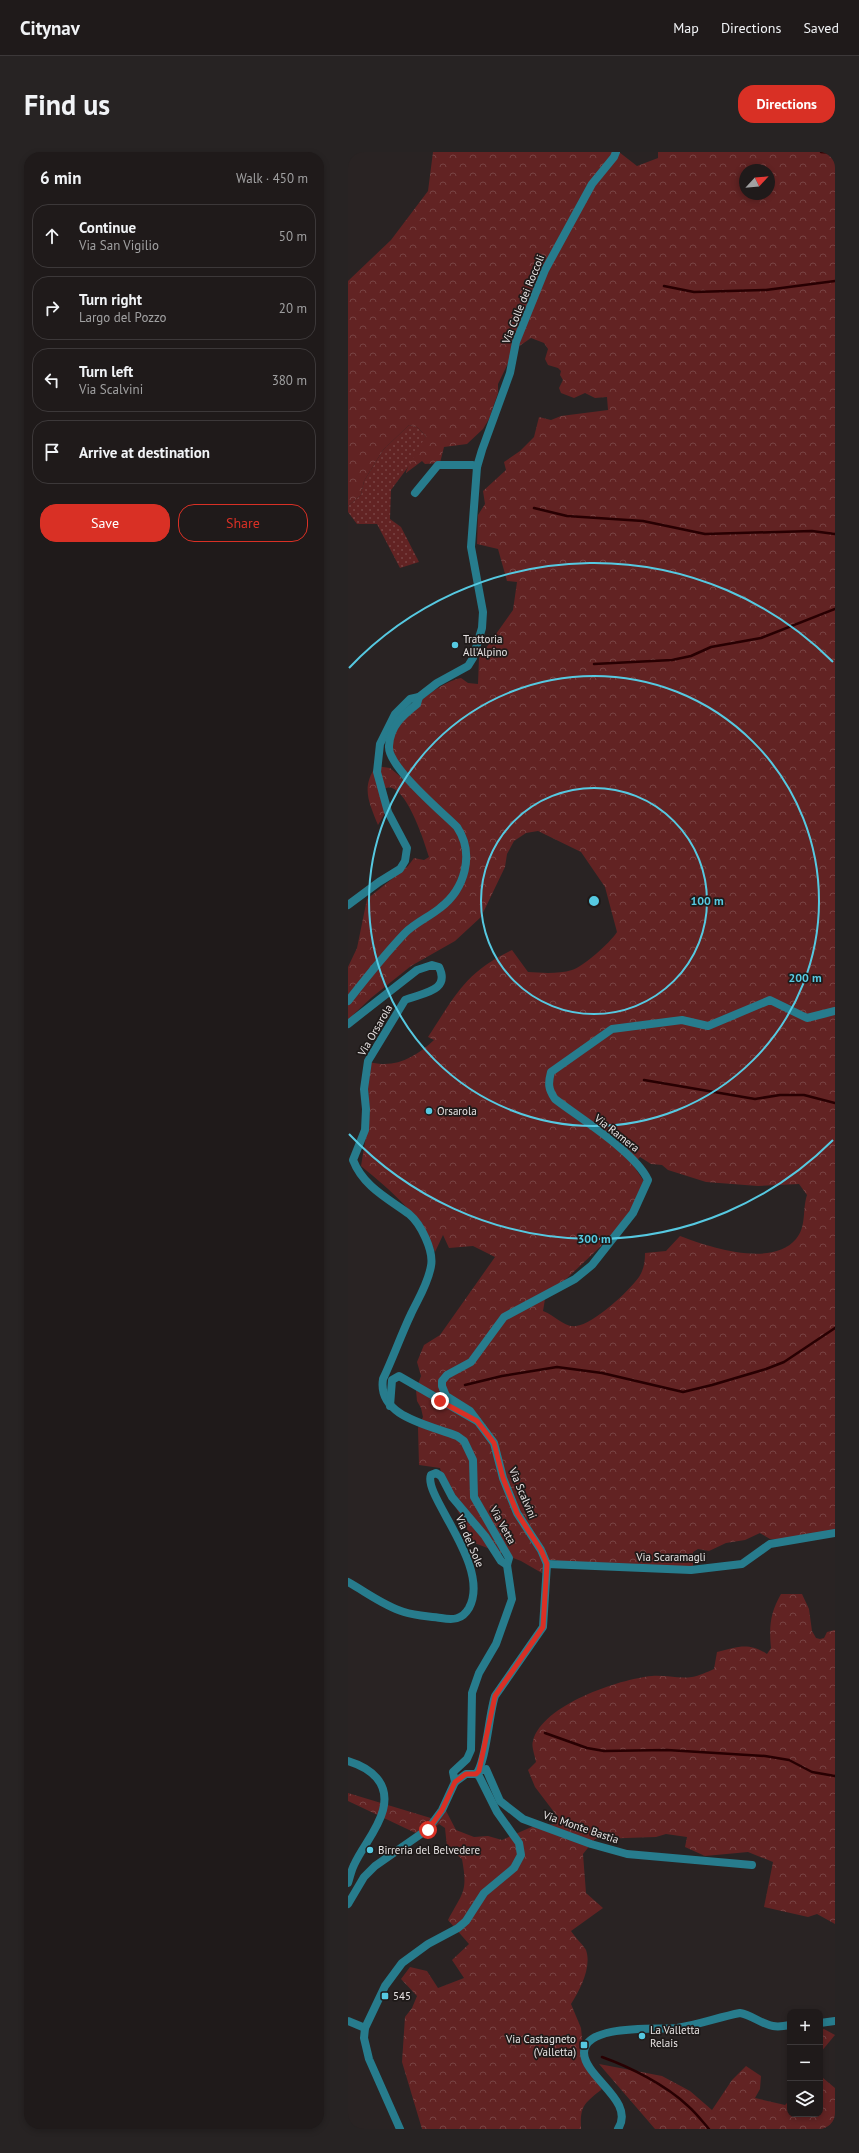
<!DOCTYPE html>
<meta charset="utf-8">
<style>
body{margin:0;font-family:"PT Sans",sans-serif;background:#272323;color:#f1f3f6}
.controls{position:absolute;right:12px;bottom:12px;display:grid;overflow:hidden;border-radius:8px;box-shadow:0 2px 6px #0003}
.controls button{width:36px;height:36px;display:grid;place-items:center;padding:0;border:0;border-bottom:1px solid #3c3839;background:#1f1a1a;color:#f1f3f6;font:20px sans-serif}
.compass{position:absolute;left:391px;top:12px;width:36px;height:36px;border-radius:50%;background:#1f1a1a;box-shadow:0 2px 6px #0003;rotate:64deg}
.stop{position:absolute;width:12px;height:12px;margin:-9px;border:3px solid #d93025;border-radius:50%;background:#fff}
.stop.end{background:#d93025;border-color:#fff;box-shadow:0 1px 4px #0008}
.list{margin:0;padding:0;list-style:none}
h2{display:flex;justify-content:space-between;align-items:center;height:52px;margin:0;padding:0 16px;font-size:17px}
h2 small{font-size:13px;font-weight:400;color:#a1a1a2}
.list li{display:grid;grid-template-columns:26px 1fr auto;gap:12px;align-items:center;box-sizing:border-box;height:64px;margin:0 8px 8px;padding:0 8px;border:1px solid #3c3839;border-radius:16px}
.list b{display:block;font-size:15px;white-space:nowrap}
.list p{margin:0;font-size:13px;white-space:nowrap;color:#a1a1a2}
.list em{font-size:13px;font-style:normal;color:#a1a1a2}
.actions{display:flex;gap:8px;padding:12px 16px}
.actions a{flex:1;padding:9px 0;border:1px solid #d93025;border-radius:16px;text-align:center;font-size:14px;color:#d93025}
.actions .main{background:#d93025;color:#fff}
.icon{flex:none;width:22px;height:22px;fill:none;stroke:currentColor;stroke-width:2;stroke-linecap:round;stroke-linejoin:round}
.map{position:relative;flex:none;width:487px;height:1977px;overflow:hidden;border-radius:16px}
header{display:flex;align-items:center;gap:24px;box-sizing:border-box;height:56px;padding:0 20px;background:#1f1a1a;border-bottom:1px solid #3c3839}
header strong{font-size:19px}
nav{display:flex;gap:22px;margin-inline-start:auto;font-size:14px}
.intro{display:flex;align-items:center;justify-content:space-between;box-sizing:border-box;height:96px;padding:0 24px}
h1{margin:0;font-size:28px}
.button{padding:10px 18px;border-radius:16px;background:#d93025;color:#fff;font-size:14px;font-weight:700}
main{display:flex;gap:24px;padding:0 24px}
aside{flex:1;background:#1f1a1a;border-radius:16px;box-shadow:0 2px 6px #0003}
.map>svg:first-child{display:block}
.green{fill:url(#green-dots)}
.forest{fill:url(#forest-crowns);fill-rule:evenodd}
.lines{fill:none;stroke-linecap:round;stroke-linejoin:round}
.stream{stroke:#280002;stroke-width:2.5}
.minor{stroke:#277c8d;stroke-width:8}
.route{stroke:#d93025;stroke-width:5}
.ring{fill:none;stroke:#56c9e1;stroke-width:2}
.poi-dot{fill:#56c9e1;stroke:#1f1a19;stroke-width:1.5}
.labels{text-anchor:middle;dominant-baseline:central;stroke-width:3.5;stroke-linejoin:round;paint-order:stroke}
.street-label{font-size:11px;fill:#e8e4e4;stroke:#1f1a19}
.poi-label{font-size:11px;fill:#e8e4e4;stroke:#1f1a19;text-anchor:start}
.centre{fill:#56c9e1;stroke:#1f1a19;stroke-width:2}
.ring-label{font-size:12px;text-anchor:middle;font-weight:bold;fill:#56c9e1;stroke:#1f1a19;stroke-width:3.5;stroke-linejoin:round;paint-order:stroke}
</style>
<header>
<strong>Citynav</strong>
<nav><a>Map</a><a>Directions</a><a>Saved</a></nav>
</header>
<div class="intro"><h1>Find us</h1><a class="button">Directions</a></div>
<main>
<aside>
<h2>6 min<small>Walk · 450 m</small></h2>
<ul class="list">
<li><svg class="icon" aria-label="ahead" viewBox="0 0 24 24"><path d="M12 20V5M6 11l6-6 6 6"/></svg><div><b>Continue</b><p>Via San Vigilio</p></div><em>50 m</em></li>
<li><svg class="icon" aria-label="right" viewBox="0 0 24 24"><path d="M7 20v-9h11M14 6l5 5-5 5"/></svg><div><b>Turn right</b><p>Largo del Pozzo</p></div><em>20 m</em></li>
<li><svg class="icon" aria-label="left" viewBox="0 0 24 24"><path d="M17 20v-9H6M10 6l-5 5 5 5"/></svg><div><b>Turn left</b><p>Via Scalvini</p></div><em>380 m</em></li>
<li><svg class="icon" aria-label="arrive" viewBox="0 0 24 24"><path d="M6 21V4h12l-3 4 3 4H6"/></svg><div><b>Arrive at destination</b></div></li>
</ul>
<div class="actions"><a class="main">Save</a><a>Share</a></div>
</aside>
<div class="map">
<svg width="487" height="1977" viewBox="0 0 487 1977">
<defs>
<pattern id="green-dots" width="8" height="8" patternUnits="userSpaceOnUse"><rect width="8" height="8" fill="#622323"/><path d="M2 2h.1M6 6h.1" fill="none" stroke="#784343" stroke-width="1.8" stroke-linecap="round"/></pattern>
<pattern id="forest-crowns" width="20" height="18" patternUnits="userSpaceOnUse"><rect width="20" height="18" fill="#622323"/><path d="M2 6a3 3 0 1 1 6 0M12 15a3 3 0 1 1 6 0" fill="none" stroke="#784343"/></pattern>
</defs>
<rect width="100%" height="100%" fill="#292323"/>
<polygon class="green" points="61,273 69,275 78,284 69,303 43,338 42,367 53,375 71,410 52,416 29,372 9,372 0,360 0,354 13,343 16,329 35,298"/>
<g class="forest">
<path d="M85,0H271L289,14L310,6V0H487V1384L466,1387H422L412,1381L397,1388L378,1391L361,1399L350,1397L345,1400V1414L338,1415L213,1412L208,1408H201L199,1424L173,1409L124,1390C116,1365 97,1342 92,1316L71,1313L70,1276L75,1265L73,1256L69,1249L68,1238L73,1224L69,1210L76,1193L92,1183L147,1105L125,1094L101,1096L95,1083L87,1100C73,1063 43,1039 13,1014L22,960L18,915L22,910C47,917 68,905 86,888L80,885C107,844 117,820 164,798L180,820C194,821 211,822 224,818C235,815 262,791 269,780L257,735L233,700L190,679L178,681L166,689L159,702L157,715L133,765L107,789L63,814L23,846L6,862L0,872V815L9,796L19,747L60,714L66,706L76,708L81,705C76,689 61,642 44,636C42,635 38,636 35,637L37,661L30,673C21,650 13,636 28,614L42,616L54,626C51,618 43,606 43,597C42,569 88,531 113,526L120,531L130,532L131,506L165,458L169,430L159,429L150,397L129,392L130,363L137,352L135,339L158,318L156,310L172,299L186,285L191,265L203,268L213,264L260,258L259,245L247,246L237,241L226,246L213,241L211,236L215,228L212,223L213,219L210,216L200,213L197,207L200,197L196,191L183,186L167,197L150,232V241L141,267L135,277L119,292L96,295L92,311L77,312L74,309L58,321C58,316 74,291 78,284L69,275L61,273L35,298L16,329L13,343L0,354V129L43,88L80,39ZM397,18H421V42H397ZM292,1005L303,1012L314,1013L320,1018L358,1030L410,1034L451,1032L459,1043C454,1058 459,1074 448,1087C424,1116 361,1095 332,1084L318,1099L297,1101C297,1110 296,1117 291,1125C281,1139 246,1172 228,1174C216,1176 207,1163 195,1159L197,1147L269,1079L281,1062L297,1031L285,1013Z"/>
<path d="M433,1442H454L461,1457L464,1479L468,1486L472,1487L476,1486L479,1480L487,1478V1772L469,1762L460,1765L416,1755L425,1710L400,1700L357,1704L337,1695L339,1685L318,1682L308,1685L247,1687L235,1702L238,1741L255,1756L223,1779C226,1784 236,1794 238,1798C244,1815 232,1838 223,1852L233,1876L235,1896L254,1937C236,1952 232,1953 233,1977H74L54,1910L57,1865L64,1856L69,1844L53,1827L62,1815L79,1819L90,1836L116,1826L104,1808L121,1792L100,1768C115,1740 120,1740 114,1707L99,1695L97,1676L91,1672L76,1685L0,1649V1641L86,1667L95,1653L108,1678L126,1685L140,1684L154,1688L188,1673L209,1672V1664L187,1635L180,1618L188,1610C187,1604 183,1594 185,1589C194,1553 271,1527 304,1524C317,1523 331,1527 344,1525C351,1524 359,1520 366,1517L369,1500C390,1495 400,1490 419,1502L423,1496C421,1475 422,1461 433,1442Z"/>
<polygon points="476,1877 487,1883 472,1901 472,1878"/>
<polygon points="472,1906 475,1926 487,1936 487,1977 307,1977 251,1912 314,1924 342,1939 364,1958 384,1928 398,1914 413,1924 412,1937 407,1946 437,1953 442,1948 442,1962 472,1962"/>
</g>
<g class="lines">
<g class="stream">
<polyline points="473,0 487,1"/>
<polyline points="316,134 346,140 418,138 487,129"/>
<polyline points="186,356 219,364 295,369 357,382 464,379 487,382"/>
<polyline points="246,512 324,508 343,504 363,495 413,486 487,457"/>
<polyline points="296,928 407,947 432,943 456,943 487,951"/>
<polyline points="117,1233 154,1224 209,1215 254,1221 335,1240 364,1233 418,1217 436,1210 487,1176"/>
<polyline points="197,1581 239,1596 256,1599 319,1598 417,1604 441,1608 464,1620 487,1624"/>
<path d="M254,1905C282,1915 318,1933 340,1954C348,1961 354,1969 361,1977"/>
</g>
<g class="minor">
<polyline points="67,341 90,313 125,313 129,315"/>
<polyline points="0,753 31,730 52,717 57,709 59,696 40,660 29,620 32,592 47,562 62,547 71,545 89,531 120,514 125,506 134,476 135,460 123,395 129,315 134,298 162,221 168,190 197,118 244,32 266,5 268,0"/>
<path d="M0,849C18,826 37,802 57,781C67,771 81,765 92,756C117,737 127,702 109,675C94,660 39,614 41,594C42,574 55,563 69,552L71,545"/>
<path d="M0,872L69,818L84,813L91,815C103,840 73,841 57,848L20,909L16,937L18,957L17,978L5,1008C15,1034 39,1046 61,1062C73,1072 86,1099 83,1114C80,1132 70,1147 63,1162C53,1183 45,1206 35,1227C29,1265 82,1273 109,1284L116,1289L125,1308L126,1345L161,1406L159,1413L164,1447L148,1492L131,1521L124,1541L123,1598L119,1607L105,1620L107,1630"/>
<polyline points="42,1254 44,1228 51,1224 129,1269"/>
<polyline points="199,1412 343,1418 394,1412 422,1392 487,1381"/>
<path d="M0,1430C18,1440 36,1454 56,1460C68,1464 81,1464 93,1466C105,1468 114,1468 121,1456C144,1414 74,1343 83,1323L88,1321L93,1324L104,1345L137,1384L153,1409L159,1413"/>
<path d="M0,1609C23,1616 42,1631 35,1658C30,1678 14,1695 6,1713C3,1719 2,1725 0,1731"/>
<polyline points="131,1619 138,1617 152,1649 175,1667 243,1692 279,1702 404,1713"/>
<path d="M128,1622C138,1612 141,1561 147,1544L195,1475L199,1412L193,1398L169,1361L155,1326L146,1291L122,1259L98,1244L94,1234V1229L99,1223L123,1210L156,1165L227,1127L244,1113L285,1061L300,1028C287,1000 233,967 207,947C200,937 200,931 203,920L264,877L334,868L360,874L422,848L459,866L487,859"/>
<polyline points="0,1752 16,1725 27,1714 80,1677 94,1658 107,1630 118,1622 128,1622"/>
<polyline points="0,1869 17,1876"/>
<polyline points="472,1871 487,1869"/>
<polyline points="52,1977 21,1907 16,1886 17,1876 37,1834 54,1811 80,1792 110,1776 118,1769 136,1741 166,1716 173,1703 171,1691 149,1660 131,1624 128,1622"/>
<path d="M270,1977C288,1949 237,1926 236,1901C236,1871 311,1878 329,1876C350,1873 371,1865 392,1861C404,1863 413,1872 425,1874C430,1875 437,1874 442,1873"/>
</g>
</g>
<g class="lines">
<polyline class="route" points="80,1678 94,1658 107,1630 118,1622 128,1622 131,1619 147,1544 195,1475 199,1412 193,1398 169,1361 155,1326 146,1291 129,1269 92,1249"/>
</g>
<g class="ring">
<circle cx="246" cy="749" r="113"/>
<circle cx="246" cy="749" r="225"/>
<path d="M485 988A338 338 0 0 1 1 982M1 516A338 338 0 0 1 485 510"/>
</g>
<g class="poi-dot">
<circle cx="107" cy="493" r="4"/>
<circle cx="81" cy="959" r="4"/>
<circle cx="22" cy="1698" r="4"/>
<rect x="33" y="1840" width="8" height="8" rx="2"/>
<circle cx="294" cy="1884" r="4"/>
<rect x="232" y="1889" width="8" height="8" rx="2"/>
</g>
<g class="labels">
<g class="street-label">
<text transform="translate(175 147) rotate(-68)">Via Colle dei Roccoli</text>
<text transform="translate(27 878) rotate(-60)">Via Orsarola</text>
<text transform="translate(269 981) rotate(38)">Via Ramera</text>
<text transform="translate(175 1341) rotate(67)">Via Scalvini</text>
<text transform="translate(155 1373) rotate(61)">Via Vetta</text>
<text transform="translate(122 1389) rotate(67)">Via del Sole</text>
<text x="323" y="1405">Via Scaramagli</text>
<text transform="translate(233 1675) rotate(19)">Via Monte Bastia</text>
</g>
<g class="poi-label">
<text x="115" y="487">Trattoria<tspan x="115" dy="13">All'Alpino</tspan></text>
<text x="89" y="959">Orsarola</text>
<text x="30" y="1698">Birreria del Belvedere</text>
<text x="45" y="1844">545</text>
<text x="302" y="1878">La Valletta<tspan x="302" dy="13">Relais</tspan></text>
<text x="228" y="1887" text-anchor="end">Via Castagneto<tspan x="228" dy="13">(Valletta)</tspan></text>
</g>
</g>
<circle cx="246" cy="749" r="6" class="centre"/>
<g class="ring-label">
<text x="359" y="753">100 m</text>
<text x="457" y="830">200 m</text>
<text x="246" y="1091">300 m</text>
</g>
</svg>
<div class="controls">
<button>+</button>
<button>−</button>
<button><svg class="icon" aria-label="layers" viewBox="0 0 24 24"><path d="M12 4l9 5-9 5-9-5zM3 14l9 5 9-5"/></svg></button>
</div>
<svg class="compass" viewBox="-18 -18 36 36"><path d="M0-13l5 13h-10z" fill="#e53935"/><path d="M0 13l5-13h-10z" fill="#a1a1a2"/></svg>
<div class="stop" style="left:80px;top:1678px"></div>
<div class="stop end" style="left:92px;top:1249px"></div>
</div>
</main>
